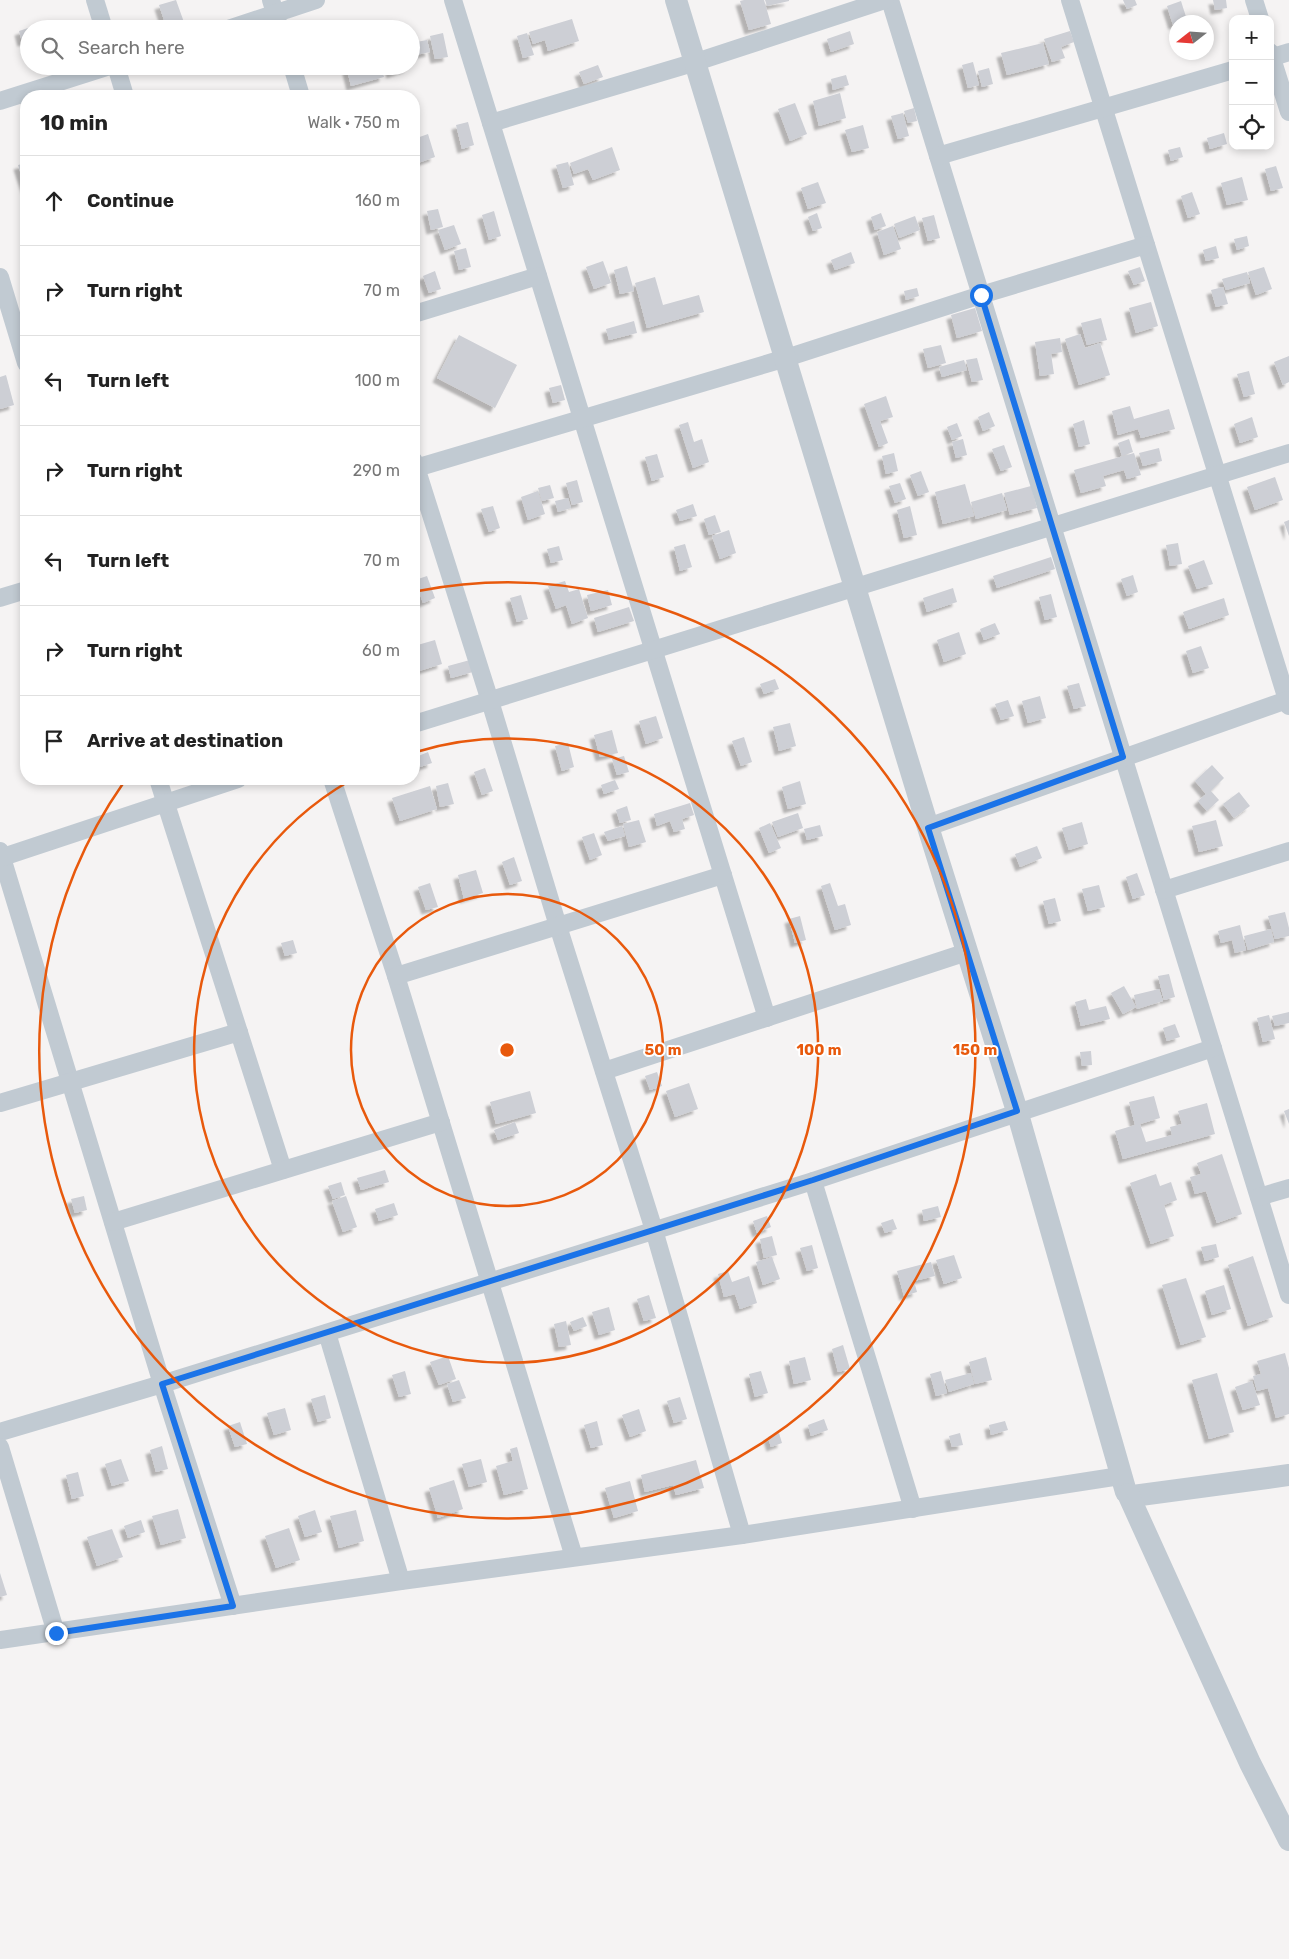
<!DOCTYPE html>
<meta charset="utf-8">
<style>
body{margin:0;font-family:Rubik,sans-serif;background:#f6f6f6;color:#222}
.controls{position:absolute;right:15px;top:15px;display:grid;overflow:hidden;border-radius:10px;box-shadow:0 2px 8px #0003}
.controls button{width:45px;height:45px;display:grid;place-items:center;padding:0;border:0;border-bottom:1px solid #e0e0e0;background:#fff;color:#222;font:25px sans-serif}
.compass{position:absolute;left:1169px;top:15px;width:45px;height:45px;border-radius:50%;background:#fff;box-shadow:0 2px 8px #0003;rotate:253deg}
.stop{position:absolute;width:15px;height:15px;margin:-11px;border:4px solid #1a73e8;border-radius:50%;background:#fff}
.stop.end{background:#1a73e8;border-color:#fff;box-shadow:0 1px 5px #0008}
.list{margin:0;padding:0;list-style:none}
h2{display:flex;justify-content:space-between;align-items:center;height:65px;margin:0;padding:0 20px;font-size:21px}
h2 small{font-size:16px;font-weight:400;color:#767676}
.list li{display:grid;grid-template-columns:32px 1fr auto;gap:15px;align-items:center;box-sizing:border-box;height:90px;padding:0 20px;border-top:1px solid #e0e0e0}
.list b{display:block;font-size:19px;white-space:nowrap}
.list em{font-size:16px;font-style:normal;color:#767676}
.icon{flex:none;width:28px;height:28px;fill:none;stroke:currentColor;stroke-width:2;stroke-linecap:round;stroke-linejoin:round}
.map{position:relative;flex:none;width:1289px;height:1959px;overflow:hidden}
.search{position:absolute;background:#fff;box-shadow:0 2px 8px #0003;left:20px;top:20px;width:400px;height:55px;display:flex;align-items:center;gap:12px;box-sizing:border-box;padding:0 18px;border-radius:28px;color:#767676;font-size:19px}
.panel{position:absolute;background:#fff;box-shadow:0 2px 8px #0003;left:20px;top:90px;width:400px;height:695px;border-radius:20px}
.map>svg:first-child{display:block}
.building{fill:#cdcfd5;filter:url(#shadow)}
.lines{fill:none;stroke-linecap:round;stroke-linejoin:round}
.minor{stroke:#c1cad2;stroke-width:18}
.tertiary{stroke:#c1cad2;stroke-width:22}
.route{stroke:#1a73e8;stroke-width:6}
.ring{fill:none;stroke:#e8590c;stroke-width:2.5}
.centre{fill:#e8590c;stroke:#fff;stroke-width:2.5}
.ring-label{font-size:15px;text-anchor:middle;font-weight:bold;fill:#e8590c;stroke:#fff;stroke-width:4;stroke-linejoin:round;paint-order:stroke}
</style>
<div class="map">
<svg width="1289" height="1959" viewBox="0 0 1289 1959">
<defs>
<filter id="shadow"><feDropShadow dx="-4.5" dy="4.5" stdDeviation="1" flood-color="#0004"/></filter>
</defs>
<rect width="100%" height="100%" fill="#f5f3f3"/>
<g class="building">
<polygon points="176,0 185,25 174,29 167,29 159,5"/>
<polygon points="744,0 764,0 771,24 749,30 740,1"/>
<polygon points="765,0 789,0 789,1 767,6"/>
<polygon points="1123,0 1135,0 1137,5 1127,9"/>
<polygon points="1213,0 1226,0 1227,8 1215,10"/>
<polygon points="1181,1 1187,20 1173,25 1167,6"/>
<polygon points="572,19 579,41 548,51 545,40 533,44 529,32"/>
<polygon points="37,25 38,29 29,29 29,40 22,42 19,31"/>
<polygon points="850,31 854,44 831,52 827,39"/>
<polygon points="1070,31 1074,42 1061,47 1065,58 1052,62 1044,39"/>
<polygon points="443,33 448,57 435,59 430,36"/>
<polygon points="527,33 534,55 523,58 517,36"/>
<polygon points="427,40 430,52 411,56 411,43"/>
<polygon points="1043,43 1049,64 1007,75 1001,53"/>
<polygon points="973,62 979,85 968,88 962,65"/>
<polygon points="598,65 603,77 584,84 579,72"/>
<polygon points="346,66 381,66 384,77 351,86"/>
<polygon points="389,66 408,66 408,68 391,74"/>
<polygon points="989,68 993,84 982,87 978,71"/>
<polygon points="846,75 849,85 833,90 831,79"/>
<polygon points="840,93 846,118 819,126 813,101"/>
<polygon points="795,103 807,134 790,141 778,109"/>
<polygon points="914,108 917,121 908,123 904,111"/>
<polygon points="903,113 909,136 898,139 891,116"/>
<polygon points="468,122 474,145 462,149 456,125"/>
<polygon points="863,125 869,148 852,152 845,130"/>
<polygon points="1224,133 1227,144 1210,149 1207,138"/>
<polygon points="428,134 435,157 418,163 414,149 414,139"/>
<polygon points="612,147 620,170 593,180 588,169 574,174 570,163"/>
<polygon points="1180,147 1183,157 1171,161 1168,150"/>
<polygon points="568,162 574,185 563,188 556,165"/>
<polygon points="26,163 26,190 18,165"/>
<polygon points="1276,166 1283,188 1271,191 1265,169"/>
<polygon points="1242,177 1248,200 1227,205 1221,183"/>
<polygon points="818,182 826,203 808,209 801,188"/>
<polygon points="1192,192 1200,214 1188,218 1181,196"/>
<polygon points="438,209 443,227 431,230 427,211"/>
<polygon points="494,211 501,236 489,240 482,215"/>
<polygon points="817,213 822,228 813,231 808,217"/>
<polygon points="881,213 886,226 875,230 871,217"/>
<polygon points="934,215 940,238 928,241 922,218"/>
<polygon points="915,216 920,230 899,238 894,224"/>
<polygon points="454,225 461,244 445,250 438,230"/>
<polygon points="893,226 901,249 884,255 877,232"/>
<polygon points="1247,236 1249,246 1237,250 1234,239"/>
<polygon points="1216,246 1219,258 1206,261 1203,250"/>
<polygon points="466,248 471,267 459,270 454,251"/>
<polygon points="414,249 418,261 414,263"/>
<polygon points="851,252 855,263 835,270 831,260"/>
<polygon points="603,261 611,283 594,289 586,267"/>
<polygon points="627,266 634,291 620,294 614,270"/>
<polygon points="1140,267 1145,281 1134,285 1128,271"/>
<polygon points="1264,267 1272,289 1256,295 1248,272"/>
<polygon points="435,271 441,289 429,293 423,276"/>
<polygon points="1247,272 1250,283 1226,290 1222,279"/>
<polygon points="655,277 663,305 699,295 704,312 647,328 635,283"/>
<polygon points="1223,287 1228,304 1216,307 1211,290"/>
<polygon points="917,288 919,296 906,300 904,291"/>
<polygon points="1151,302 1158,326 1136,333 1129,308"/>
<polygon points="975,308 982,331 957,338 951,315"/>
<polygon points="1101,318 1107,340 1087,345 1081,323"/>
<polygon points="634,321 637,333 609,340 606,329"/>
<polygon points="1080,334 1085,348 1100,343 1110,375 1079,385 1065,339"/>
<polygon points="459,335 517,365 495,408 437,378"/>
<polygon points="1060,338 1062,352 1051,354 1054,374 1040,376 1035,342"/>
<polygon points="941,345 946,363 928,368 923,349"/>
<polygon points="1289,356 1289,382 1283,385 1274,362"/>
<polygon points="977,358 983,380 972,382 966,360"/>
<polygon points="964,360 967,370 942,377 939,367"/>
<polygon points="1249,371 1255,394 1244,397 1237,374"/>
<polygon points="6,375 14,405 0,409 0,377"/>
<polygon points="561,385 565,400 553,403 549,388"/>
<polygon points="886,396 893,417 880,421 888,443 879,447 864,404"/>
<polygon points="1130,406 1134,419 1169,409 1175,429 1141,438 1138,429 1118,435 1112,411"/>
<polygon points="989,412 995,426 983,431 978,417"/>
<polygon points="1252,417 1258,437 1240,443 1234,424"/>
<polygon points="1084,420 1090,444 1079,447 1073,424"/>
<polygon points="688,422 694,442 702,439 709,462 693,468 679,425"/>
<polygon points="957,423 962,436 952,440 947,427"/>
<polygon points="963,439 967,455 956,458 952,442"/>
<polygon points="1129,439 1133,452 1122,456 1118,443"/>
<polygon points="1004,445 1012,467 1001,471 992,449"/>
<polygon points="1159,448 1162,461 1143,466 1139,453"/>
<polygon points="894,453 898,471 886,474 882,456"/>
<polygon points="1134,453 1141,475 1127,479 1124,470 1103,476 1106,486 1081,493 1074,470"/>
<polygon points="657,454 664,477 652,481 645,457"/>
<polygon points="921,471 929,492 918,496 910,475"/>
<polygon points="1275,477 1283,500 1255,510 1247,487"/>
<polygon points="577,480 583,502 572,505 566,483"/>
<polygon points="900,483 906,499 895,503 889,486"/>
<polygon points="965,484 974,516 943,524 935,492"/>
<polygon points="550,485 554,498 542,501 538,488"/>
<polygon points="1031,486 1037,508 1010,515 1004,493"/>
<polygon points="538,491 545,514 528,520 521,497"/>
<polygon points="1002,493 1007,510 976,519 971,502"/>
<polygon points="568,498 571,508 558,512 555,501"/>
<polygon points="693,504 697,516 680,521 676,510"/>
<polygon points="493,506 500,528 489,532 481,509"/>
<polygon points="910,506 917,535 904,538 897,510"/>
<polygon points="715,515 721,532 709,535 704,519"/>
<polygon points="1289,520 1289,536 1284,522"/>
<polygon points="729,530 736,553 720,559 712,536"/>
<polygon points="1178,543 1182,564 1170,566 1166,545"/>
<polygon points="685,544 692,567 680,571 674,547"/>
<polygon points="559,546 563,560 551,563 547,549"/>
<polygon points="1051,557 1055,569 997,588 993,576"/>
<polygon points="1204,560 1213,584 1197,589 1188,566"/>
<polygon points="1133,575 1138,592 1127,596 1121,579"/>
<polygon points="427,576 435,598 423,603 415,580"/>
<polygon points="565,581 569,592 579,589 588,618 572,624 566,605 556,609 548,586"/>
<polygon points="953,588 957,602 927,612 923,598"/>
<polygon points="608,590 612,605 591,611 587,595"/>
<polygon points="1051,594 1057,617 1045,620 1039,597"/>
<polygon points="521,595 528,619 517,622 510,598"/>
<polygon points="1224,598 1229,615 1189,629 1183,612"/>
<polygon points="629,607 634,621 598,632 594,618"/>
<polygon points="995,623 1000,634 984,640 980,629"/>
<polygon points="959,632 966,654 944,662 937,640"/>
<polygon points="435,640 442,664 419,671 414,653 414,646"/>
<polygon points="1201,646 1209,668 1193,673 1186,651"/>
<polygon points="470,660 473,672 451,678 448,666"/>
<polygon points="775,679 779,689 764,694 760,684"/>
<polygon points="1079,683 1086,706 1074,709 1067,686"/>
<polygon points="1040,696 1046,718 1028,723 1022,701"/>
<polygon points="1008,700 1014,716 1001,720 995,704"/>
<polygon points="656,716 663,738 646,744 639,721"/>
<polygon points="790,723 796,746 779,751 773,727"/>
<polygon points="612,730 618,753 600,757 594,735"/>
<polygon points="744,737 752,762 741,766 732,741"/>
<polygon points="568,743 574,767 562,771 555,746"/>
<polygon points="428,752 432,763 420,767 416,757"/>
<polygon points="624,756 629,772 617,775 612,759"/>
<polygon points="1212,765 1224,778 1211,791 1219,800 1207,811 1198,801 1206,794 1195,781"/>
<polygon points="485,768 493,791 482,795 474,772"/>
<polygon points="615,780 619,789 604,794 601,785"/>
<polygon points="800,781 806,804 788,809 782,787"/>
<polygon points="448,783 454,804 440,807 436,786"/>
<polygon points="430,786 437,809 400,821 392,798"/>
<polygon points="1239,792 1250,806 1234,818 1223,804"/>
<polygon points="690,803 694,815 682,819 685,829 674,832 670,821 657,826 654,814"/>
<polygon points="627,806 631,820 620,823 616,810"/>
<polygon points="798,813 803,828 778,837 772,822"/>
<polygon points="639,820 646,842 629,847 623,824"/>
<polygon points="1216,820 1223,846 1199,852 1192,826"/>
<polygon points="1082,822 1088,844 1069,850 1062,828"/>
<polygon points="770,823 781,848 769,853 759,828"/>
<polygon points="820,825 823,836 807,840 804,829"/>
<polygon points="622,826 625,836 608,841 604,832"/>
<polygon points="594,833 602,855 590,860 582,837"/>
<polygon points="1037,846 1042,858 1020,867 1015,854"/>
<polygon points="514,857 522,881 510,885 502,862"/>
<polygon points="476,870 483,893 464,899 458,875"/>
<polygon points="1137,873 1145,895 1133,899 1126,877"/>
<polygon points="430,883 438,907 426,910 418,887"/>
<polygon points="830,883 838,906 845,904 851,925 835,930 821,886"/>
<polygon points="1099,885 1105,907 1088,911 1082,889"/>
<polygon points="1055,898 1061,921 1049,924 1043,901"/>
<polygon points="1285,912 1289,928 1289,936 1275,939 1268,916"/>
<polygon points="800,916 806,940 795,943 789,919"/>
<polygon points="1240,925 1246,950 1235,953 1232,940 1221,943 1218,931"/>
<polygon points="1271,929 1274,942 1248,950 1244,936"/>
<polygon points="293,940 297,953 285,956 281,943"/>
<polygon points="1169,974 1175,997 1164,1000 1158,976"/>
<polygon points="1124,986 1136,1007 1123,1014 1111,993"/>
<polygon points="1159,989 1163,1001 1137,1009 1134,995"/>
<polygon points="1086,999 1089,1010 1106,1006 1110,1019 1081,1026 1075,1002"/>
<polygon points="1289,1012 1289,1023 1275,1026 1272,1016"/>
<polygon points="1269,1015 1275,1039 1263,1042 1257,1018"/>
<polygon points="1175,1024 1180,1037 1167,1041 1163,1028"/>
<polygon points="1091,1051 1092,1065 1082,1066 1080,1052"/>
<polygon points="657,1072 662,1086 650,1090 645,1076"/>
<polygon points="689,1083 698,1109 675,1117 666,1091"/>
<polygon points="530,1091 536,1113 496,1124 490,1102"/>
<polygon points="1154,1096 1160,1118 1140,1124 1146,1142 1172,1135 1170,1127 1182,1124 1178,1111 1207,1103 1215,1134 1123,1159 1115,1131 1135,1125 1129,1102"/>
<polygon points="1289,1109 1289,1124 1284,1111"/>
<polygon points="515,1122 519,1133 498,1140 494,1130"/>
<polygon points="1222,1154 1242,1214 1217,1223 1206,1191 1195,1194 1190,1177 1201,1174 1197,1163"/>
<polygon points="385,1170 389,1182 361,1190 357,1178"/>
<polygon points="1156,1174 1160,1186 1171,1182 1177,1200 1164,1205 1174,1236 1151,1244 1130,1183"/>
<polygon points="341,1182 345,1195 333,1199 328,1186"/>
<polygon points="84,1196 87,1210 75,1213 71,1199"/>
<polygon points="346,1196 357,1227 343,1232 332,1201"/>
<polygon points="394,1203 398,1215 379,1221 375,1209"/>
<polygon points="938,1206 941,1217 924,1221 922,1210"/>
<polygon points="767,1216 771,1227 757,1233 753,1221"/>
<polygon points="893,1219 897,1229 885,1233 881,1223"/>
<polygon points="772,1236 777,1255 764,1258 760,1239"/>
<polygon points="1216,1244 1219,1257 1205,1261 1201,1247"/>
<polygon points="812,1245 818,1268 807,1271 800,1248"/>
<polygon points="954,1255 962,1278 944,1284 936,1260"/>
<polygon points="1253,1256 1273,1317 1248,1326 1228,1265"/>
<polygon points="772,1257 780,1279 763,1285 756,1262"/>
<polygon points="931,1262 935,1276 914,1281 917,1292 904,1296 897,1271"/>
<polygon points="728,1271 732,1282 749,1276 757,1303 740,1309 735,1294 724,1297 718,1274"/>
<polygon points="1186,1278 1206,1337 1181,1345 1162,1285"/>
<polygon points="1224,1285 1231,1309 1212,1315 1205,1291"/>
<polygon points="649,1295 656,1318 644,1321 637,1299"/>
<polygon points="609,1307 615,1330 599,1335 592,1312"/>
<polygon points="583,1317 587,1326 574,1331 570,1322"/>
<polygon points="566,1321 571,1345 559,1347 554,1324"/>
<polygon points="843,1345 850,1369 838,1372 832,1349"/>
<polygon points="1285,1353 1289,1368 1289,1414 1276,1418 1268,1388 1257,1391 1253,1376 1261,1374 1257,1361"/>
<polygon points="448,1356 456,1379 439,1385 430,1362"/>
<polygon points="805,1357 811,1380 794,1384 789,1361"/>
<polygon points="986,1357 992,1380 975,1384 969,1362"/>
<polygon points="405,1371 411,1394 399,1397 392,1375"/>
<polygon points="761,1371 768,1393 755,1397 749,1374"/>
<polygon points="941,1371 947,1393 936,1396 930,1374"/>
<polygon points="971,1373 974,1384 949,1392 945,1380"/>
<polygon points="1217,1373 1234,1432 1209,1439 1192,1380"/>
<polygon points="459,1380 466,1398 453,1402 447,1384"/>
<polygon points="1252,1381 1260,1405 1243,1410 1235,1387"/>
<polygon points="325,1395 331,1418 318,1422 311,1399"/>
<polygon points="680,1397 687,1419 674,1423 667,1401"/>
<polygon points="285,1408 291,1430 274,1435 267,1413"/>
<polygon points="639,1409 646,1431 630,1437 622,1415"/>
<polygon points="824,1419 828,1430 811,1436 808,1425"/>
<polygon points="597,1421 603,1445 591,1448 584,1425"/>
<polygon points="1005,1421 1008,1430 991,1435 989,1425"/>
<polygon points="240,1422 247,1444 235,1447 228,1426"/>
<polygon points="779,1433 782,1443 771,1447 768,1437"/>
<polygon points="960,1433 963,1445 952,1447 949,1436"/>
<polygon points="162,1446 168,1469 156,1472 150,1450"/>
<polygon points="517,1447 528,1489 504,1495 496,1466 513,1461 510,1449"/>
<polygon points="121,1459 129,1481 112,1486 105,1464"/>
<polygon points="481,1459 487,1482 469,1487 462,1464"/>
<polygon points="696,1460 704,1488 676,1495 673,1485 645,1492 641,1475"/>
<polygon points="78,1472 84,1496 72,1499 66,1475"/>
<polygon points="454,1480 463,1509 438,1518 429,1488"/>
<polygon points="630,1481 638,1511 614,1518 605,1488"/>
<polygon points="178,1509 186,1538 161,1545 152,1516"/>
<polygon points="315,1510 322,1532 305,1537 298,1516"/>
<polygon points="356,1510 364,1541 339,1548 330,1516"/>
<polygon points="141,1520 145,1532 128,1538 124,1526"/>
<polygon points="289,1528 300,1560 276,1568 265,1536"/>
<polygon points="112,1529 123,1557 97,1566 87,1537"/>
<polygon points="0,1573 7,1595 0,1597"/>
</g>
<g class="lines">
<g class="minor">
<polyline points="95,0 104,29"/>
<polyline points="271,0 280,29"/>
<polyline points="453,0 767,1018"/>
<polyline points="890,0 1289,1295"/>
<polyline points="1070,0 1289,706"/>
<polyline points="1254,0 1260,19"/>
<polyline points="228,29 316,0"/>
<polyline points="1270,52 1289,112"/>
<polyline points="1270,58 1289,52"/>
<polyline points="116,66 125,96"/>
<polyline points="292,66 301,96"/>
<polyline points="0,101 110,66"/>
<polyline points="491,123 696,62 885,0"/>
<polyline points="938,156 1233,70"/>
<polyline points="0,277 26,363"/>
<polyline points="414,314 538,276"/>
<polyline points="414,461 490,701 558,926 654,1230 742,1535"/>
<polyline points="416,468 786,358 981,295 1146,245"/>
<polyline points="0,598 26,590"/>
<polyline points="414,724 1289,453"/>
<polyline points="158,779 283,1170"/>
<polyline points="332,779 396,976 574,1557"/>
<polyline points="928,827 1287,700"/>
<polyline points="0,851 162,1384 233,1606"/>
<polyline points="0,858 238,779"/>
<polyline points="1164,890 1289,851"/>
<polyline points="396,976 723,875"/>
<polyline points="604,1071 967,952"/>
<polyline points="0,1103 239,1032"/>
<polyline points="813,1181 913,1509"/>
<polyline points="1259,1197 1289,1188"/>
<polyline points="113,1222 441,1122"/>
<polyline points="327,1333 401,1581"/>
<polyline points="0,1432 162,1384 813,1181 1213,1048"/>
<polyline points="0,1447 56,1633"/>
<polyline points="0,1640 401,1581 742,1535 1120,1476"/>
</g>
<g class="tertiary">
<polyline points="676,0 928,827 1017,1111 1126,1492 1133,1496 1289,1475"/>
<polyline points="1128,1494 1250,1763 1289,1840"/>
</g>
</g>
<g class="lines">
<polyline class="route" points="56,1633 233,1606 162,1384 813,1180 1017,1111 928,828 1123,757 981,295"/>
</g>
<g class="ring">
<circle cx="507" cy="1050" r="156"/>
<path d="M416 752A312 312 0 1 1 351 780"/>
<path d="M418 591A468 468 0 1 1 124 782"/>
</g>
<circle cx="507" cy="1050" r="8" class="centre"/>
<g class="ring-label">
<text x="663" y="1055">50 m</text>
<text x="819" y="1055">100 m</text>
<text x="975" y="1055">150 m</text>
</g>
</svg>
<div class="controls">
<button>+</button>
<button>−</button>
<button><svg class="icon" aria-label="locate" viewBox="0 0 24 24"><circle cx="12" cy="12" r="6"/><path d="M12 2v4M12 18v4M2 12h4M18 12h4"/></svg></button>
</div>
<svg class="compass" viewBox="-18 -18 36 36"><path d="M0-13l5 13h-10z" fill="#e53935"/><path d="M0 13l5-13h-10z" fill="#767676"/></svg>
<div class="stop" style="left:981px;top:295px"></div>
<div class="stop end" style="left:56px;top:1633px"></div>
<div class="search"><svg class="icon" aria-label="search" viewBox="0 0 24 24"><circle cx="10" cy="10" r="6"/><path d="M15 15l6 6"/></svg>Search here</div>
<section class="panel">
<h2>10 min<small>Walk · 750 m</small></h2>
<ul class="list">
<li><svg class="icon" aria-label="ahead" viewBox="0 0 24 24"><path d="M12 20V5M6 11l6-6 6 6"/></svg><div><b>Continue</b></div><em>160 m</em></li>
<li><svg class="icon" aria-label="right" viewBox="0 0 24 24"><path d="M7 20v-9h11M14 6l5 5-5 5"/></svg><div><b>Turn right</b></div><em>70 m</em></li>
<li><svg class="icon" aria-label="left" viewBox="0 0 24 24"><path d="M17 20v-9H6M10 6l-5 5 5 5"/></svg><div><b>Turn left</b></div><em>100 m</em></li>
<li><svg class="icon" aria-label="right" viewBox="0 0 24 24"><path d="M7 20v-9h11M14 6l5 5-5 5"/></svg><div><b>Turn right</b></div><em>290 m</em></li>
<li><svg class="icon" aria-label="left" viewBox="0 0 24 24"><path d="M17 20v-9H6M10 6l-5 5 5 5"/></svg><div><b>Turn left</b></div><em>70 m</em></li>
<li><svg class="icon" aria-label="right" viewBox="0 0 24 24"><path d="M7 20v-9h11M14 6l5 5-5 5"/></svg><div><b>Turn right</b></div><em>60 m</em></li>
<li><svg class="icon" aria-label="arrive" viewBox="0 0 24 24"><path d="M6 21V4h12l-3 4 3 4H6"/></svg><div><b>Arrive at destination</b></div></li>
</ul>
</section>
</div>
